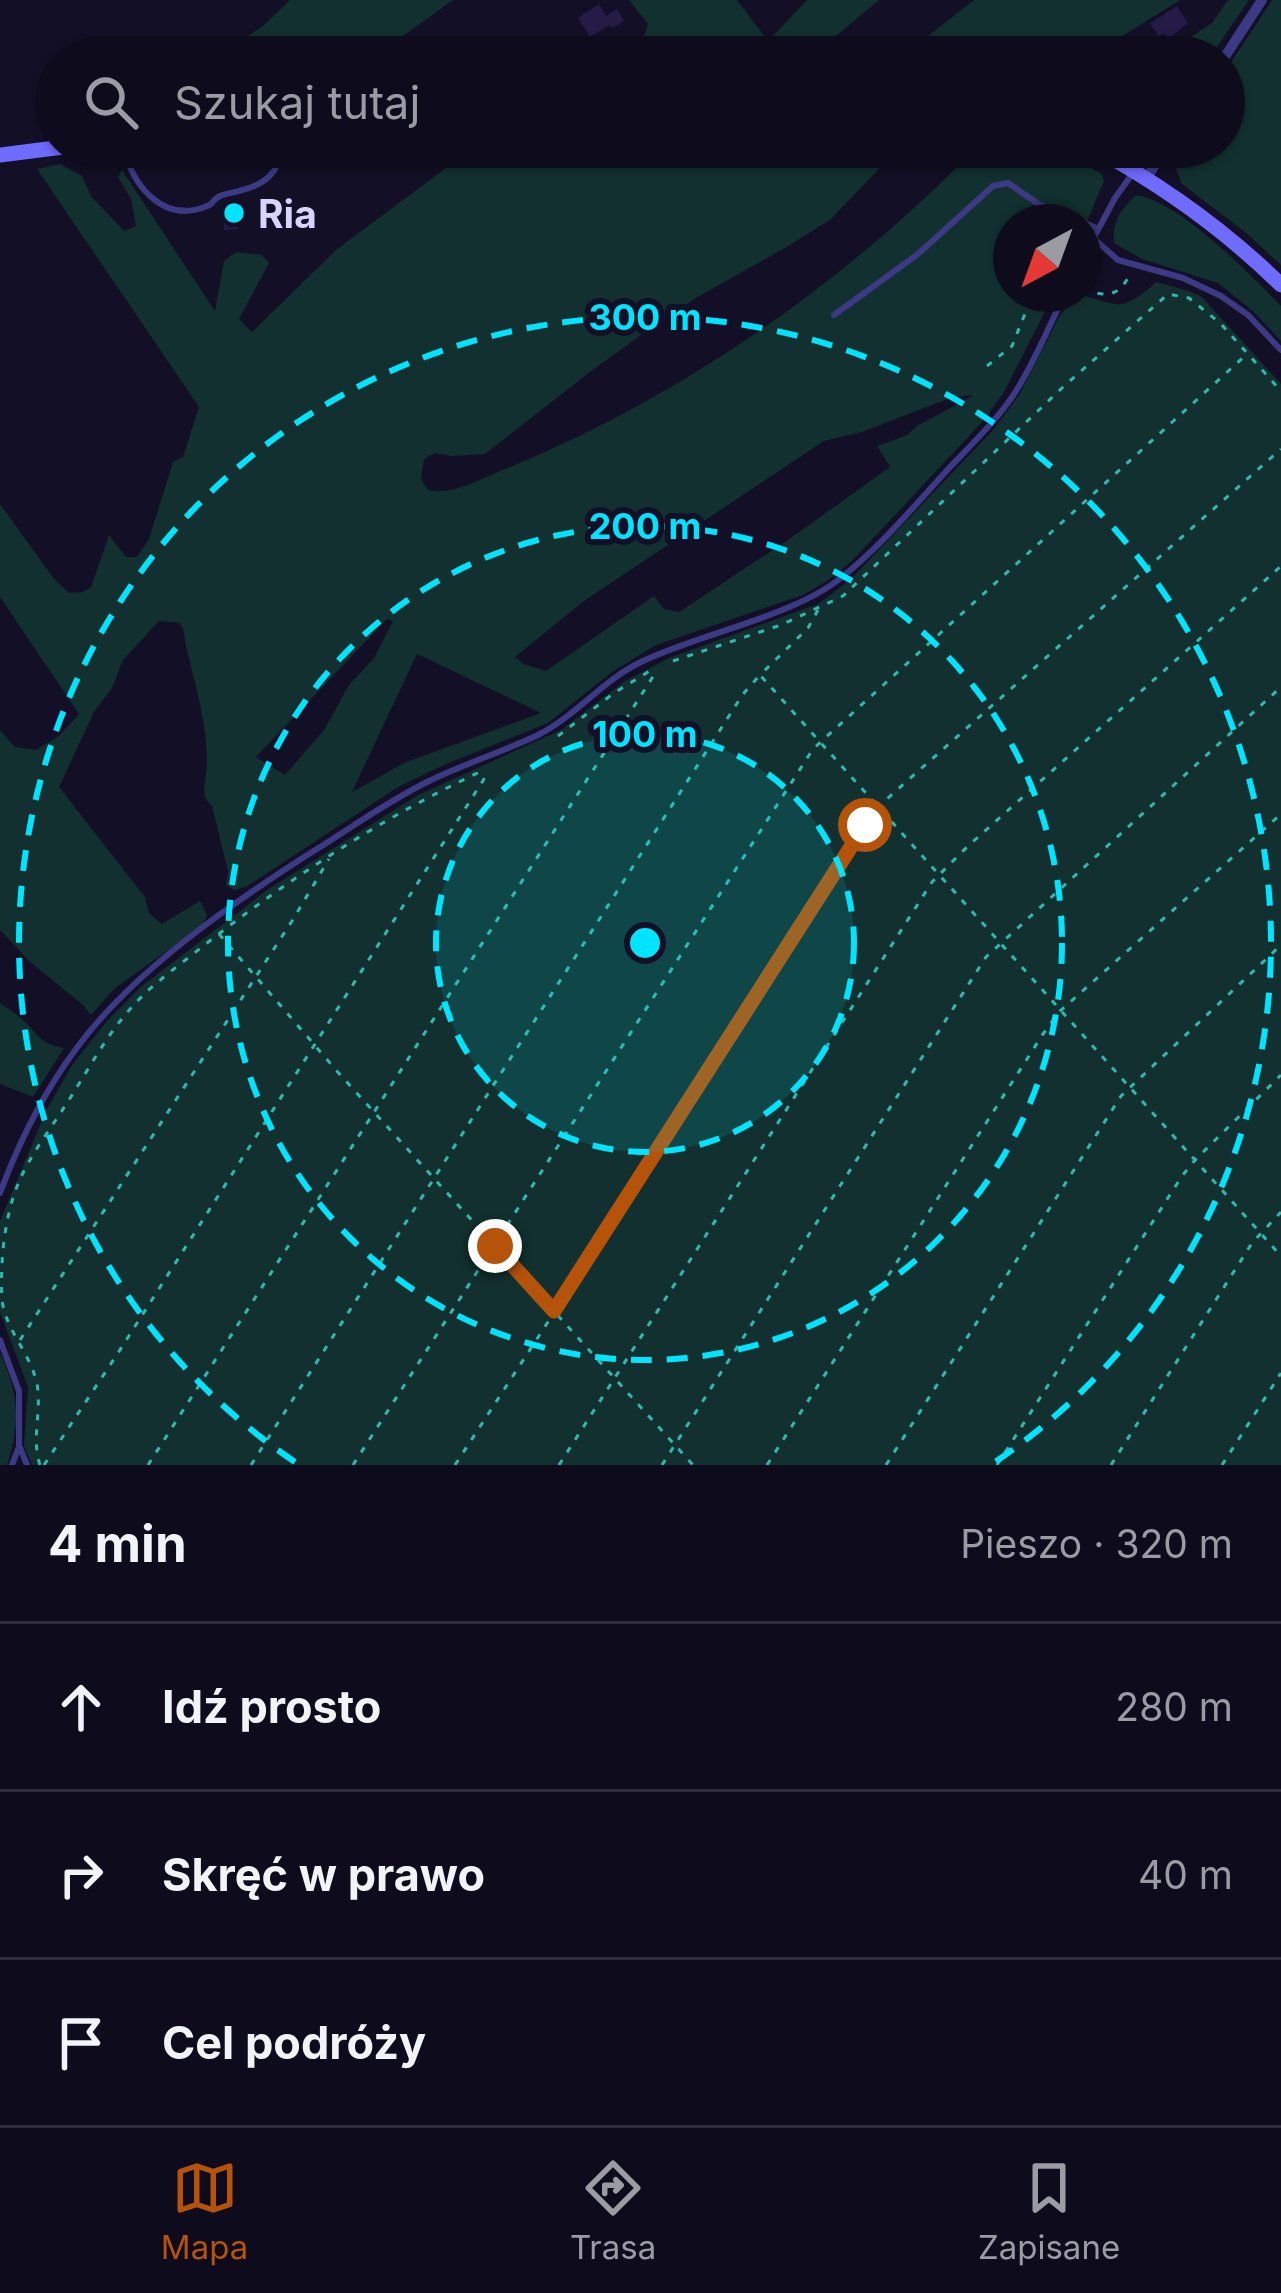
<!DOCTYPE html>
<html lang="pl">
<meta charset="utf-8">
<style>
body{margin:0;font-family:Inter,sans-serif;background:#1c1929;color:#f1f3f6}
.compass{position:absolute;left:993px;top:204px;width:108px;height:108px;border-radius:50%;background:#0e0b1c;box-shadow:0 3px 9px #0004;rotate:221deg}
.stop{position:absolute;width:36px;height:36px;margin:-27px;border:9px solid #b45309;border-radius:50%;background:#fff}
.stop.end{background:#b45309;border-color:#fff;box-shadow:0 3px 12px #0008}
.list{margin:0;padding:0;list-style:none}
h2{display:flex;justify-content:space-between;align-items:center;height:156px;margin:0;padding:0 48px;font-size:51px}
h2 small{font-size:39px;font-weight:400;color:#9b9ba3}
.list li{display:grid;grid-template-columns:78px 1fr auto;gap:36px;align-items:center;box-sizing:border-box;height:168px;padding:0 48px;border-top:3px solid #2e2b3b}
.list b{display:block;font-size:45px;white-space:nowrap}
.list em{font-size:39px;font-style:normal;color:#9b9ba3}
.icon{flex:none;width:66px;height:66px;fill:none;stroke:currentColor;stroke-width:2;stroke-linecap:round;stroke-linejoin:round}
.map{position:relative;flex:none;width:1281px;height:1465px;overflow:hidden}
.search{position:absolute;background:#0e0b1c;box-shadow:0 3px 9px #0004;left:36px;right:36px;top:36px;height:132px;display:flex;align-items:center;gap:30px;box-sizing:border-box;padding:0 42px;border-radius:66px;color:#9b9ba3;font-size:45px}
.sheet{height:660px;background:#0e0b1c}
nav{display:flex;justify-content:space-around;align-items:center;box-sizing:border-box;height:168px;border-top:3px solid #2e2b3b;background:#0e0b1c;font-size:33px;color:#9b9ba3}
nav a{display:grid;justify-items:center;gap:6px}
nav .on{color:#b45309}
.map>svg:first-child{display:block}
.green{fill:#12302f;fill-rule:evenodd}
.building{fill:#241b47}
.lines{fill:none;stroke-linecap:round;stroke-linejoin:round}
.path{stroke:#2fb8b0;stroke-width:3;stroke-dasharray:6 9;stroke-linecap:butt}
.lane{stroke:#3d3a85;stroke-width:6}
.street{stroke:#3d3a85;stroke-width:10}
.secondary{stroke:#6f6bff;stroke-width:15}
.route{stroke:#b45309;stroke-width:15}
.ring{fill:none;stroke:#00e5ff;stroke-width:6;stroke-dasharray:21 15}
.poi-dot{fill:#00e5ff;stroke:#130f26;stroke-width:4.5}
.labels{text-anchor:middle;dominant-baseline:central;stroke-width:12;stroke-linejoin:round;paint-order:stroke}
.poi-label{font-size:39px;font-weight:bold;fill:#d9d4ff;stroke:#130f26;text-anchor:start}
.centre{fill:#00e5ff;stroke:#130f26;stroke-width:6}
.ring-label{font-size:36px;text-anchor:middle;font-weight:bold;fill:#00e5ff;stroke:#130f26;stroke-width:12;stroke-linejoin:round;paint-order:stroke}
</style>
<div class="map">
<svg width="1281" height="1465" viewBox="0 0 1281 1465">
<rect width="100%" height="100%" fill="#130f26"/>
<g class="green">
<polygon points="290,0 453,0 381,52 382,57 216,57 263,26"/>
<polygon points="629,0 737,0 768,41 807,0 879,0 824,46 768,41 639,52 648,24"/>
<polygon points="974,0 1180,0 1116,40 1126,57 901,57"/>
<polygon points="1228,0 1249,0 1210,57 1160,57 1212,23"/>
<polygon points="1272,0 1281,0 1281,265 1245,232 1182,184 1176,169 1181,147 1224,147 1224,73"/>
<path d="M474,147H1053L1102,174L1104,181L1083,231V222H1011V294H1054L1004,392L984,420L851,562L827,581L803,595L656,645L612,672L548,723L446,764L398,787L246,887L234,890L226,885L228,871L212,806C198,794 207,780 207,763C207,724 196,688 187,650C184,640 186,633 180,623L159,621L123,660L112,688L94,712L59,787L145,897L149,913L162,924L200,901L207,915L203,925L114,989L91,1015L83,1005L29,961L0,930V730L15,747L36,750L59,736L79,714L0,597V504L54,579L69,593L83,592L91,587L109,535L126,557H137L149,539L173,462L183,457L199,407L37,169L60,164L82,176L91,196L124,231L136,226L131,199L118,177L122,170L215,311L224,261L236,252L262,255L269,263L239,319L252,332L336,250ZM899,148L948,159L959,165C833,291 671,402 505,469C482,478 453,496 428,490L421,479L424,459L435,453L451,456L485,454L590,372L645,332L696,298L790,245L831,219ZM974,395L917,426L907,435L877,446L890,467L788,540L679,612L664,609L654,596L546,671L524,664L515,657L584,601L824,441L862,432L953,397ZM387,619L393,621L374,658L349,685L324,730L285,775L256,757ZM417,654L541,713L404,763L352,792Z"/>
<path d="M1136,195C1179,201 1250,274 1281,306V341L1254,312L1218,283L1142,259L1114,243C1112,220 1121,210 1136,195Z"/>
<path d="M1156,282L1189,291L1202,297L1281,384V1465H32L24,1446L28,1387L0,1312V1221L46,1111L72,1065L107,1021L142,986L267,890L418,795L561,730L625,681L669,658L818,604L850,580L994,429L1019,395L1059,317L1077,294C1119,304 1120,315 1156,282Z"/>
<path d="M0,1003C8,1009 17,1014 24,1021C41,1037 39,1043 64,1048L33,1097L0,1084Z"/>
<path d="M0,1353C19,1395 21,1421 7,1465H0Z"/>
</g>
<g class="building">
<polygon points="599,4 606,16 617,9 624,21 612,28 610,25 590,37 578,18"/>
<polygon points="1177,6 1188,23 1168,39 1164,33 1158,36 1150,23"/>
<polygon points="244,203 246,222 238,223 238,229 224,230 223,205"/>
</g>
<g class="lines">
<g class="path">
<path d="M1083,289C1106,297 1118,298 1130,274"/>
<polyline points="987,366 1012,346 1033,294"/>
<polyline points="818,610 808,628 760,675 1281,1256"/>
<polyline points="673,661 781,625 843,596 1062,388 1168,294 1189,298 1221,324 1281,391"/>
<polyline points="558,736 614,693 653,669"/>
<polyline points="219,934 336,1070 693,1465"/>
<polyline points="20,1340 292,921 329,859"/>
<path d="M40,1465C31,1438 42,1411 37,1384C31,1354 6,1331 2,1300C0,1264 4,1218 18,1184C29,1157 49,1131 65,1106C86,1074 105,1037 131,1008C153,983 181,964 207,943C293,876 385,816 484,770"/>
<polyline points="44,1465 118,1353 484,779 486,770"/>
<polyline points="148,1465 654,675 653,669"/>
<polyline points="251,1465 743,694 760,675"/>
<polyline points="353,1465 813,749 1247,354"/>
<polyline points="455,1465 624,1205 865,825 888,798 1281,449"/>
<polyline points="559,1465 932,882 967,847 1281,566"/>
<polyline points="662,1465 986,957 1281,687"/>
<polyline points="767,1465 1043,1034 1060,1011 1281,814"/>
<polyline points="886,1465 1121,1096 1281,945"/>
<polyline points="997,1465 1182,1176 1195,1160 1281,1075"/>
<polyline points="1111,1465 1252,1243 1281,1212"/>
<polyline points="1222,1465 1281,1373"/>
</g>
<g class="lane">
<path d="M124,147C132,185 162,223 205,207C216,203 210,201 220,196C223,194 236,192 239,191C264,185 279,174 282,147"/>
<polyline points="1093,238 1118,260 1183,278 1221,296 1248,315 1281,350"/>
<polyline points="1083,258 1115,198 1133,173"/>
<polyline points="834,315 918,254 993,186 1008,183 1040,205 1060,211 1098,229"/>
<path d="M0,1193C19,1142 43,1093 76,1049C132,972 232,903 312,852C351,828 388,801 429,781C464,764 502,752 538,735C576,716 603,680 641,662C701,633 793,617 842,577C882,545 916,504 950,467C973,443 998,419 1016,391C1035,361 1049,326 1065,294"/>
<polyline points="0,1340 19,1391 19,1445 27,1465"/>
<polyline points="12,1465 18,1449"/>
</g>
<g class="street">
<polyline points="1224,58 1262,0"/>
<polyline points="1147,178 1166,147"/>
</g>
<g class="secondary">
<path d="M1092,147C1162,185 1224,229 1281,285"/>
<polyline points="0,155 63,147"/>
</g>
</g>
<g class="lines">
<polyline class="route" points="495,1246 554,1311 865,825"/>
</g>
<circle cx="645" cy="943" r="209" fill="#00e5ff" fill-opacity=".12"/>
<g class="ring">
<circle cx="645" cy="943" r="209"/>
<circle cx="645" cy="943" r="417"/>
<path d="M295 1462A626 626 0 1 1 995 1462"/>
</g>
<circle class="poi-dot" cx="234" cy="213" r="12"/>
<g class="labels">
<g class="poi-label">
<text x="258" y="213">Ria</text>
</g>
</g>
<circle cx="645" cy="943" r="18" class="centre"/>
<g class="ring-label">
<text x="645" y="330">300 m</text>
<text x="645" y="539">200 m</text>
<text x="645" y="747">100 m</text>
</g>
</svg>
<svg class="compass" viewBox="-18 -18 36 36"><path d="M0-13l5 13h-10z" fill="#e53935"/><path d="M0 13l5-13h-10z" fill="#9b9ba3"/></svg>
<div class="stop" style="left:865px;top:825px"></div>
<div class="stop end" style="left:495px;top:1246px"></div>
<div class="search"><svg class="icon" aria-label="search" viewBox="0 0 24 24"><circle cx="10" cy="10" r="6"/><path d="M15 15l6 6"/></svg>Szukaj tutaj</div>
</div>
<section class="sheet">
<h2>4 min<small>Pieszo · 320 m</small></h2>
<ul class="list">
<li><svg class="icon" aria-label="ahead" viewBox="0 0 24 24"><path d="M12 20V5M6 11l6-6 6 6"/></svg><div><b>Idź prosto</b></div><em>280 m</em></li>
<li><svg class="icon" aria-label="right" viewBox="0 0 24 24"><path d="M7 20v-9h11M14 6l5 5-5 5"/></svg><div><b>Skręć w prawo</b></div><em>40 m</em></li>
<li><svg class="icon" aria-label="arrive" viewBox="0 0 24 24"><path d="M6 21V4h12l-3 4 3 4H6"/></svg><div><b>Cel podróży</b></div></li>
</ul>
</section>
<nav>
<a class="on"><svg class="icon" aria-label="map" viewBox="0 0 24 24"><path d="M3 6l6-2 6 2 6-2v14l-6 2-6-2-6 2zM9 4v14M15 6v14"/></svg>Mapa</a>
<a><svg class="icon" aria-label="directions" viewBox="0 0 24 24"><path d="M12 3l9 9-9 9-9-9zM9 14v-3h6M13 9l2 2-2 2"/></svg>Trasa</a>
<a><svg class="icon" aria-label="saved" viewBox="0 0 24 24"><path d="M7 4h10v16l-5-4-5 4z"/></svg>Zapisane</a>
</nav>
